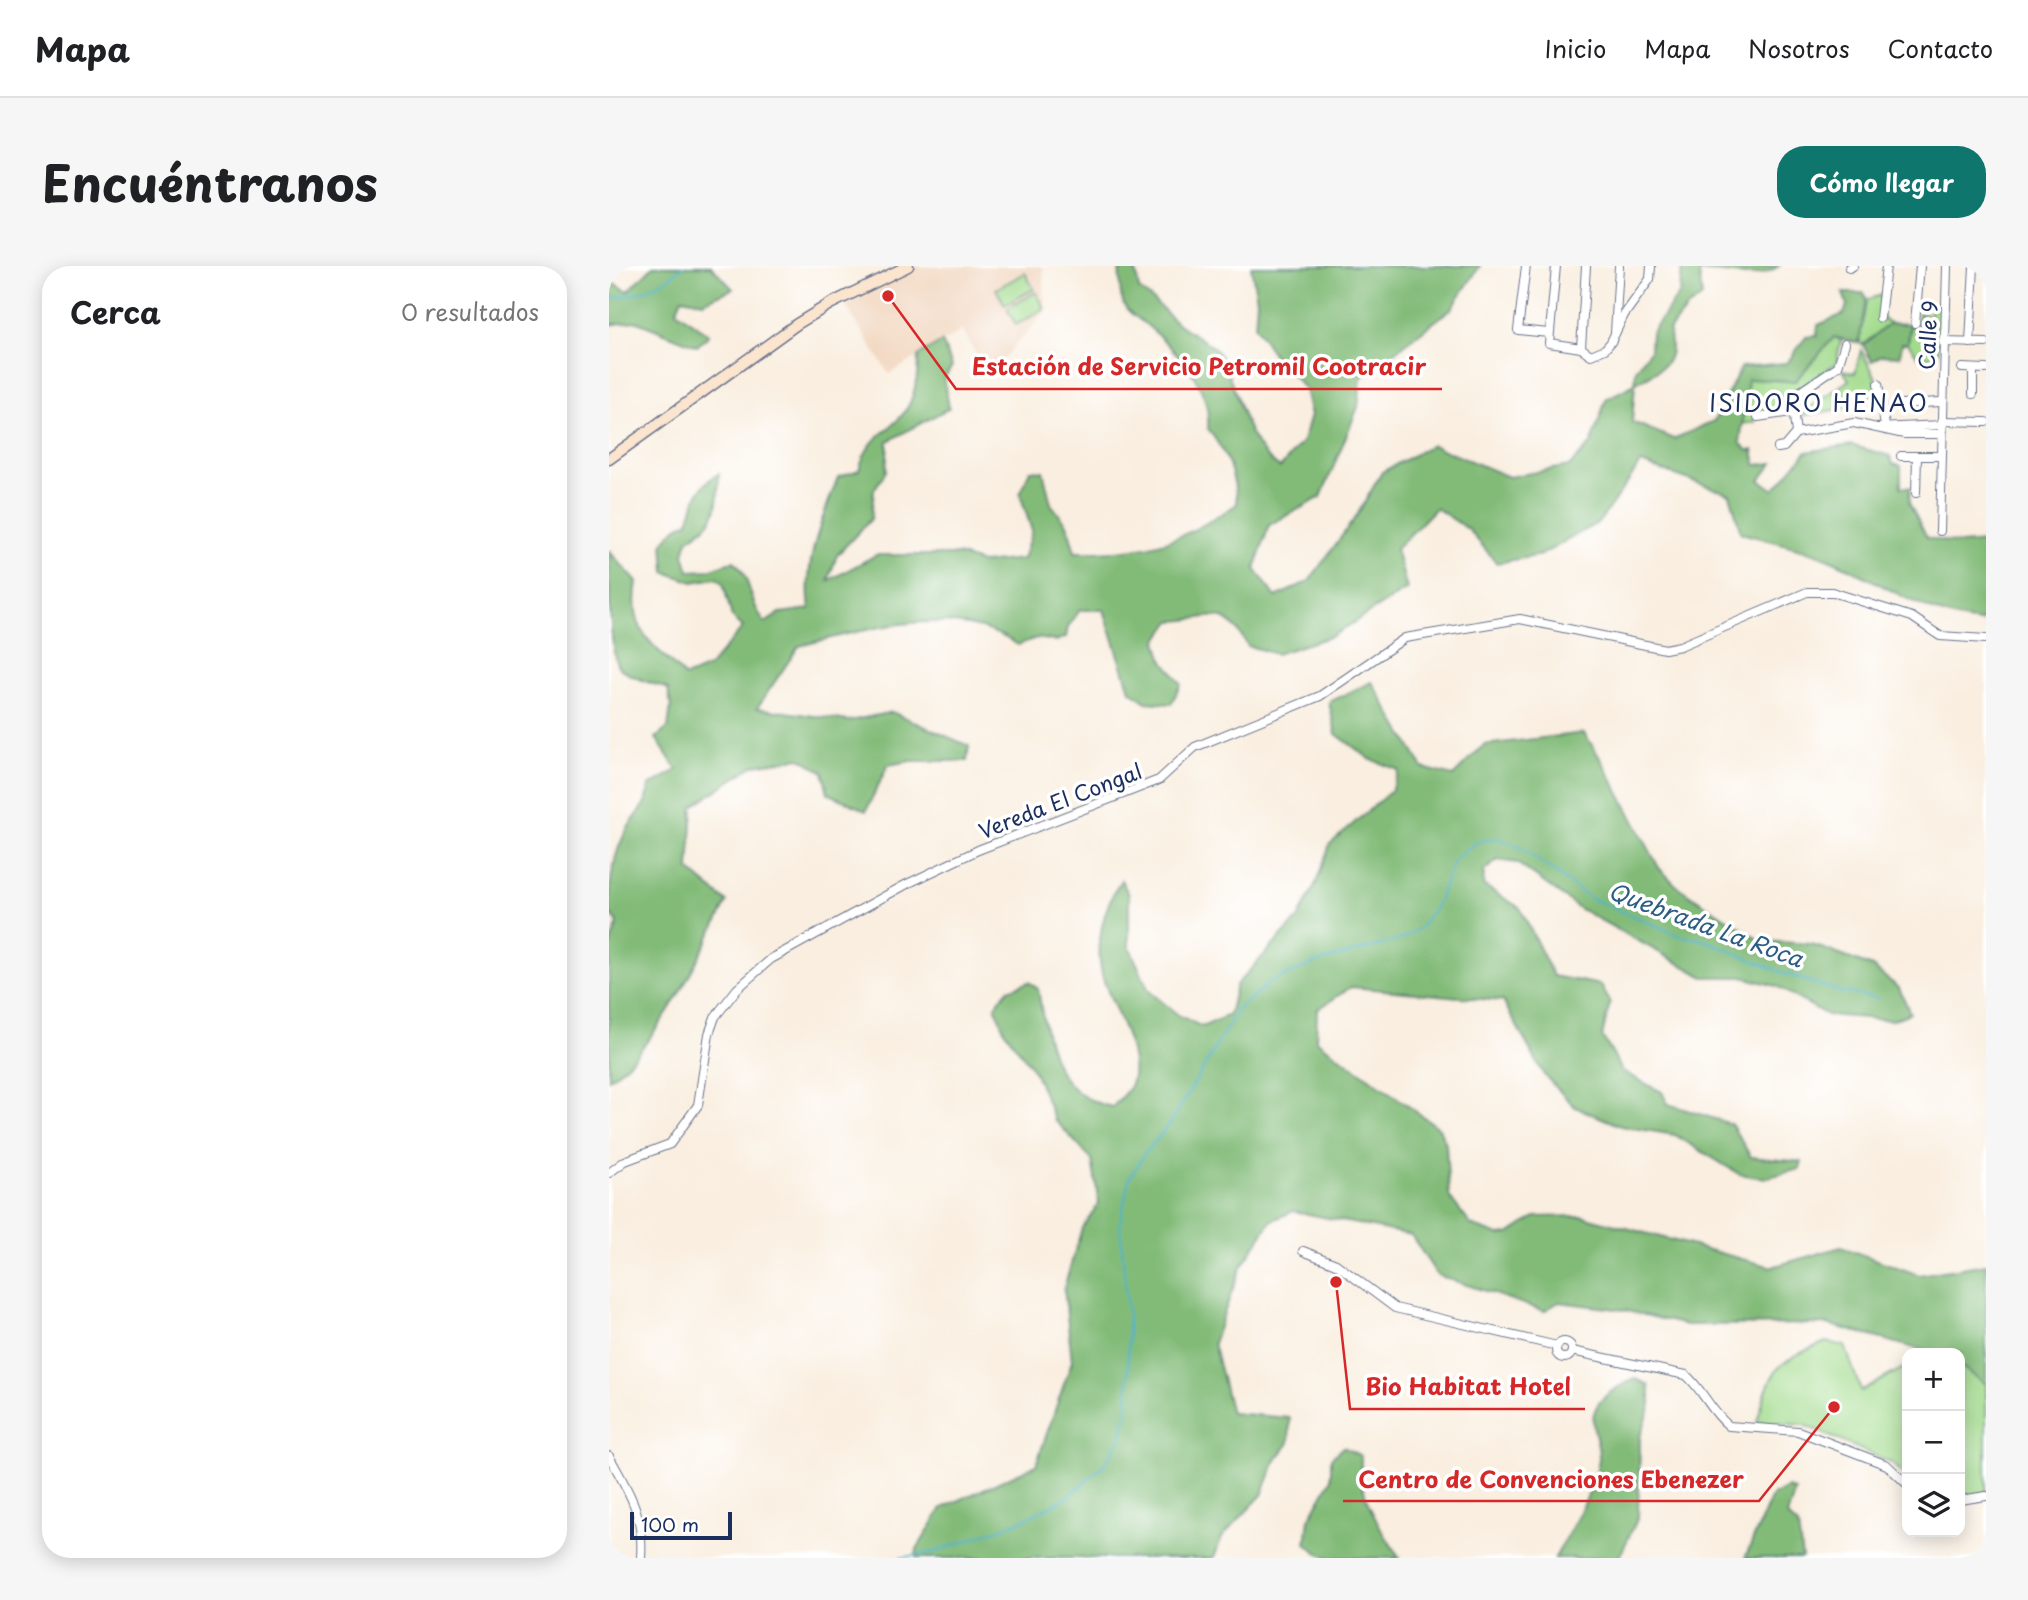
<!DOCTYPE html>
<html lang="es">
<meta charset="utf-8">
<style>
body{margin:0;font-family:"Playpen Sans",sans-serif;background:#f6f6f6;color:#202124}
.controls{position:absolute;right:21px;bottom:21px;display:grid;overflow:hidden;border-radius:14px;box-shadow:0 4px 18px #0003}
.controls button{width:63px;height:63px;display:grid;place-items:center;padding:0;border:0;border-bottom:2px solid #e0e0e0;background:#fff;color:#202124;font:35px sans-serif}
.scale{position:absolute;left:21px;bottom:18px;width:102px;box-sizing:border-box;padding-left:7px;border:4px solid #1b2f5e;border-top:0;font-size:19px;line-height:24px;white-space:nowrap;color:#1b2f5e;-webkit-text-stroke:5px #fff;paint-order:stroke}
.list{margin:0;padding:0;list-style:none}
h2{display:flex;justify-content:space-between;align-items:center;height:91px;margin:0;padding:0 28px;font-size:30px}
h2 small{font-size:23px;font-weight:400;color:#757577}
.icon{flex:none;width:38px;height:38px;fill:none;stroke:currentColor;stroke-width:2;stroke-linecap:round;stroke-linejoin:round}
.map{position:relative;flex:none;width:1377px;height:1292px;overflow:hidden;border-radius:28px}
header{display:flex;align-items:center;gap:42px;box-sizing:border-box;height:98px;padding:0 35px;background:#fff;border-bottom:2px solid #e0e0e0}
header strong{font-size:33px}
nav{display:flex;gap:38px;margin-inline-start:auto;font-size:24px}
.intro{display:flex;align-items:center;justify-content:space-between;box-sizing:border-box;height:168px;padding:0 42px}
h1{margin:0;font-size:49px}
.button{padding:18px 32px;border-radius:28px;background:#0f766e;color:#fff;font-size:24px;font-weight:700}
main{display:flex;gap:42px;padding:0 42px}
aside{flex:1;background:#fff;border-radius:28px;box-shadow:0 4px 18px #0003}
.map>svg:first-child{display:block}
.built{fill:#f1d5bd}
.green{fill:#a3db8d;stroke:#5f8576;stroke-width:2}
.forest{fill:#82bb78;stroke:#4e756b;stroke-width:2}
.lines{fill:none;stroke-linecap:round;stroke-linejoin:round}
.stream{stroke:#4db2cc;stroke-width:2}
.minor-casing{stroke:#69728b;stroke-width:10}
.secondary-casing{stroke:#69728b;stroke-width:13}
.minor{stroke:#fff;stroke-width:8}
.secondary{stroke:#fbe5cf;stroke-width:10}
.labels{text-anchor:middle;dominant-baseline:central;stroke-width:7;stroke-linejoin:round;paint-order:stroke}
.street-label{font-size:21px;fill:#1b2f5e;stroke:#fff}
.neighbourhood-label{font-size:23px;letter-spacing:2px;fill:#1b2f5e;stroke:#fff}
.water-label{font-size:23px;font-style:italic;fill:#2c5d84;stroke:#fff}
.leader{fill:none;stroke:#d62828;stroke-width:2.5}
.callout-dot{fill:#d62828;stroke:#fff;stroke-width:2.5}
.callout-label{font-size:23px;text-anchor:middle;font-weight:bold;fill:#d62828;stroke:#fff;stroke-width:7;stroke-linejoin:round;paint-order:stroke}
</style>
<header>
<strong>Mapa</strong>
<nav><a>Inicio</a><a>Mapa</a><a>Nosotros</a><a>Contacto</a></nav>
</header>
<div class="intro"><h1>Encuéntranos</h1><a class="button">Cómo llegar</a></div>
<main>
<aside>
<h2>Cerca<small>0 resultados</small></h2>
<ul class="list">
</ul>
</aside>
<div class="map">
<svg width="1377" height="1292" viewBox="0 0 1377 1292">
<rect width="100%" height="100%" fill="#fff"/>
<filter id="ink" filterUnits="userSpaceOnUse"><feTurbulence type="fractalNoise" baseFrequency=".0143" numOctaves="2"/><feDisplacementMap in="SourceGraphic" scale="14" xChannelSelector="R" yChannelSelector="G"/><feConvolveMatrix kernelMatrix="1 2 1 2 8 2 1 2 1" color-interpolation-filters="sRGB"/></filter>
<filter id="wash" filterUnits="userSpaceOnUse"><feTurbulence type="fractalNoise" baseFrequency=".00686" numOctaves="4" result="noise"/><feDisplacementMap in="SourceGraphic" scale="28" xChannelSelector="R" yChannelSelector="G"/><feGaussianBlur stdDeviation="1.57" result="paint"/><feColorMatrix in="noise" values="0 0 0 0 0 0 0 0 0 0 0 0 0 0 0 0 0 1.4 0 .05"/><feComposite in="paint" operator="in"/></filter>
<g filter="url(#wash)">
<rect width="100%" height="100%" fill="#f9eedf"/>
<polygon class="built" points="306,0 434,0 437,45 386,102 367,89 354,64 280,108 236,39"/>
<g class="green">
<polygon points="416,7 425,23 396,39 387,23"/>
<polygon points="427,26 436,43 407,59 398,43"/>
<polygon points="1272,29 1273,53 1281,57 1254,79 1250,77 1257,34"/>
<polygon points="1322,39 1333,39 1329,90 1310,91 1299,77 1302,60 1308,60 1310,47 1321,48"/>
<polygon points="1225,71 1232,75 1227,97 1173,135 1176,144 1145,151 1146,156 1133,158 1138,113 1186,115"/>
<polygon points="1252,84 1267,112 1269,129 1250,132 1251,140 1189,150 1240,114 1234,104 1246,107"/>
<path d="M1217,1076L1236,1080L1252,1125L1298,1100V1211L1283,1197L1195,1159L1148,1156C1164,1101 1163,1098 1217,1076Z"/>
<polygon points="1351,1100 1377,1118 1377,1227 1351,1230"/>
</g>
<g class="forest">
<polygon points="44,0 102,0 124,23 94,36 73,32 67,45 100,69 88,80 26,55 0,59 0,15 19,25"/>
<path d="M510,0H526L530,24C546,33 554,44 567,56C581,68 604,76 613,93C631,130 635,178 671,202L694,175L702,149L696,123L666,91L646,61L648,34L642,0H871L842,43L752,112L749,141L712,231L660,259L646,303L667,331L700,315L748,249L773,206L823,179L900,211L961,200L982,178L997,133L1026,118L1027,104L1041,84L1042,67L1071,27L1073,0H1170C1145,17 1117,4 1090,6L1093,31L1077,43L1060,64C1068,99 1053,102 1026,118L1023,156L1065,173L1105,155L1132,101L1178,97L1197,71L1208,70L1209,59L1235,48L1238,39L1234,27H1255L1257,34L1250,77L1225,71L1186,115L1139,113L1131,177L1140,185L1144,184L1147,199L1164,197L1151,214L1165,224L1197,186L1242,179L1281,190L1284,198L1292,200V221H1301L1300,237L1318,272L1351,278L1377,276V348L1372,356C1312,351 1265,309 1210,289C1185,280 1158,274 1132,267L1121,228L1032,197L990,256L932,289L888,297L860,264L827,242L787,283L798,323L723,370L667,388L639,380C614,337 606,353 562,355L548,375L553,392L572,418L562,438L537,436L521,424L495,344H471L459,361L457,371L447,375L427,372L409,379C345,336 259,363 190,380L148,442L240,455L283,446L360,480L358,495H302L279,499L257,545L219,527L214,506L191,492L145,499L84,540L80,604L118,636C91,689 49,780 0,813V681L9,657L0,646C0,618 4,587 19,562C28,547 40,539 40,520L68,504L47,472L59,462L62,440L59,423C43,417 21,412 9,400C0,383 0,309 0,285L28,316C19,367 44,377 76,411L100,401L134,361L123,351L114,317L107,312L84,316L56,306L54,276L68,261L79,256C85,236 90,217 110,208C108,242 111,255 79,273L75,288L80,305L100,304L125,295C143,312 139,335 156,357L171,347L201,343C194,296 213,254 229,211L250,204C260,166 281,168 297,144C307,128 309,108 309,90L333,76L343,100L335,112L340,142L279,175L277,205L265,224L262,253L228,289L219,315L267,289H349L373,297L414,293L423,265L411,228L421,204L434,205L442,238L458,258L466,286C536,287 569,278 628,238C626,208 618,188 599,163C603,121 569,86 539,60C532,54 522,49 517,42C509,30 512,14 510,0Z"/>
<polygon points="1281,57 1301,58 1299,77 1293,77 1291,90 1273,89 1263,95 1254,79"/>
<path d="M763,416L814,502L844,510L875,479L975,467L995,498L1050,602L1069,621L1152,675L1202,678L1263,701L1290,722L1301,747L1284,754L1218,749L1167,720L1134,711H1095L971,643L908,597L889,594L875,605L874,619L911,642L944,710L992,719L1001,737L993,770L1014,806L1053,826L1059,838L1122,858L1142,891L1193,896L1191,903L1156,912L1130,908L1066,869L1012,860L966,841L935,809L894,735L742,721L708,744L707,774L830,862L837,879L840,930L862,959L890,969L900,968L926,951L973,950L1163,1001L1232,981L1310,1009L1377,998V1118L1351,1100V1087H1324L1218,1058L1077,1059L1015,1044L950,1036L935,1045L828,1009L802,969L684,945L662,955L632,1001L604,1077L622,1147L681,1152L680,1177L667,1194L653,1229L613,1271L605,1292H307L308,1283L333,1242L427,1199L463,1095L455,1022L473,962L490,937L483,894L446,854L425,805L395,764L386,740L399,724L420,716L429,723C438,775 443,830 504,841C509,834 517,827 521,820C535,792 502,739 494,712C485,678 494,642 512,614L520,629V680L540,725L569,749L593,761L620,749L627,719L689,653L707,617L721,578L782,525L790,504L761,493L727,468L720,436Z"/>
<path d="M1027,1113L1040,1119L1042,1139L1031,1171L1029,1251L1010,1292H946C961,1264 986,1225 990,1193C991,1181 985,1168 984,1156C983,1133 1009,1120 1027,1113Z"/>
<path d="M734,1181L752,1190C750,1235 768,1255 790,1292H717L697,1278L700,1253L722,1214V1192Z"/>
<polygon points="1179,1222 1186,1225 1178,1250 1189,1260 1193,1292 1136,1292 1163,1230"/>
</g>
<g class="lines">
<g class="stream">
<path d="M0,32C29,29 53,21 74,0"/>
<polyline points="291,1292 329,1285 407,1257 457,1232 494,1200 512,1173 519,1142 519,1050 511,957 520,913 534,890 563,855 629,743 663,715 706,697 793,673 811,662 827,640 846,593 868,576 888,572 911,581 981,632 1072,670 1095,674 1177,708 1235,727 1269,732"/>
</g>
</g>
</g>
<g filter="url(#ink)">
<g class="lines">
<defs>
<g id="minor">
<polyline points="917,0 909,64 940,67"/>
<polyline points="947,0 940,77 972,82 982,89 996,83 1002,76 1015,49 1041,13 1042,0"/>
<polyline points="1240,2 1244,0"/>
<polyline points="1271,52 1277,0"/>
<polyline points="1306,57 1311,0"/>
<polyline points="1006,67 1010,0"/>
<polyline points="1334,76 1377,77"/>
<polyline points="1361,77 1365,0"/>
<polyline points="972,82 977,0"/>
<polyline points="1353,102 1377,103"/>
<polyline points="1269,118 1276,160"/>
<polyline points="1364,128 1364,103"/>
<polyline points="1291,138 1333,136"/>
<polyline points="1149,151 1182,146"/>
<polyline points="1333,155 1377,156"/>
<polyline points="1269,162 1333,159"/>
<polyline points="1187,167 1245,157 1295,168 1333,168"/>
<polyline points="1169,182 1175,181 1187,167 1185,151 1176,136 1229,100 1236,77"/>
<polyline points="1292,190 1333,190"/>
<polyline points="1307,227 1308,190"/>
<polyline points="1331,265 1338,0"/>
<polyline points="0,907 16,895 61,878 89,839 100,768 106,751 128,723 162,693 298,618 369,584 550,514 586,481 711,430 796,372 911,353 1056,383 1071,380 1198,326 1223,326 1303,351 1331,370 1377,373"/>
<polyline points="694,985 727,998 786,1042 948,1080"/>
<circle cx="955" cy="1084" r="8"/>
<path d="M963,1085L1077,1109C1094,1124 1102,1146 1120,1160L1189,1165L1278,1199L1298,1218"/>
<path d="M0,1190C21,1228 35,1248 32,1292"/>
<polyline points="1351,1234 1377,1230"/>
</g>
<polyline id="secondary" points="0,193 188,58 221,38 299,0"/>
</defs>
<use href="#minor" class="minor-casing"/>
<use href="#secondary" class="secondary-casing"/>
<use href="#minor" class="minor"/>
<use href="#secondary" class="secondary"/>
</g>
</g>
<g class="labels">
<g class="street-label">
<text transform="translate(1318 69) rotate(-87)">Calle 9</text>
<text transform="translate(451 534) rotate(-21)">Vereda El Congal</text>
</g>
<g class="neighbourhood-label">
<text x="1210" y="136">ISIDORO HENAO</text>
</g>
<g class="water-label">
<text transform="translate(1097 658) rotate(20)">Quebrada La Roca</text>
</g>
</g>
<path class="leader" d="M279 30L347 123H833M727 1016L741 1143H976M1225 1141L1150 1235H734"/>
<g class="callout-dot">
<circle cx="279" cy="30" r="7"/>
<circle cx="727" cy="1016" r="7"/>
<circle cx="1225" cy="1141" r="7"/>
</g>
<g class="callout-label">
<text x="590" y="109">Estación de Servicio Petromil Cootracir</text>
<text x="859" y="1129">Bio Habitat Hotel</text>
<text x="942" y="1222">Centro de Convenciones Ebenezer</text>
</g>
</svg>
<div class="controls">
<button>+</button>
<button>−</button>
<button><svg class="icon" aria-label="layers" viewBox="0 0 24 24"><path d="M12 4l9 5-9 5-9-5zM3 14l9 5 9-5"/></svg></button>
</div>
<div class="scale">100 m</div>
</div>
</main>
